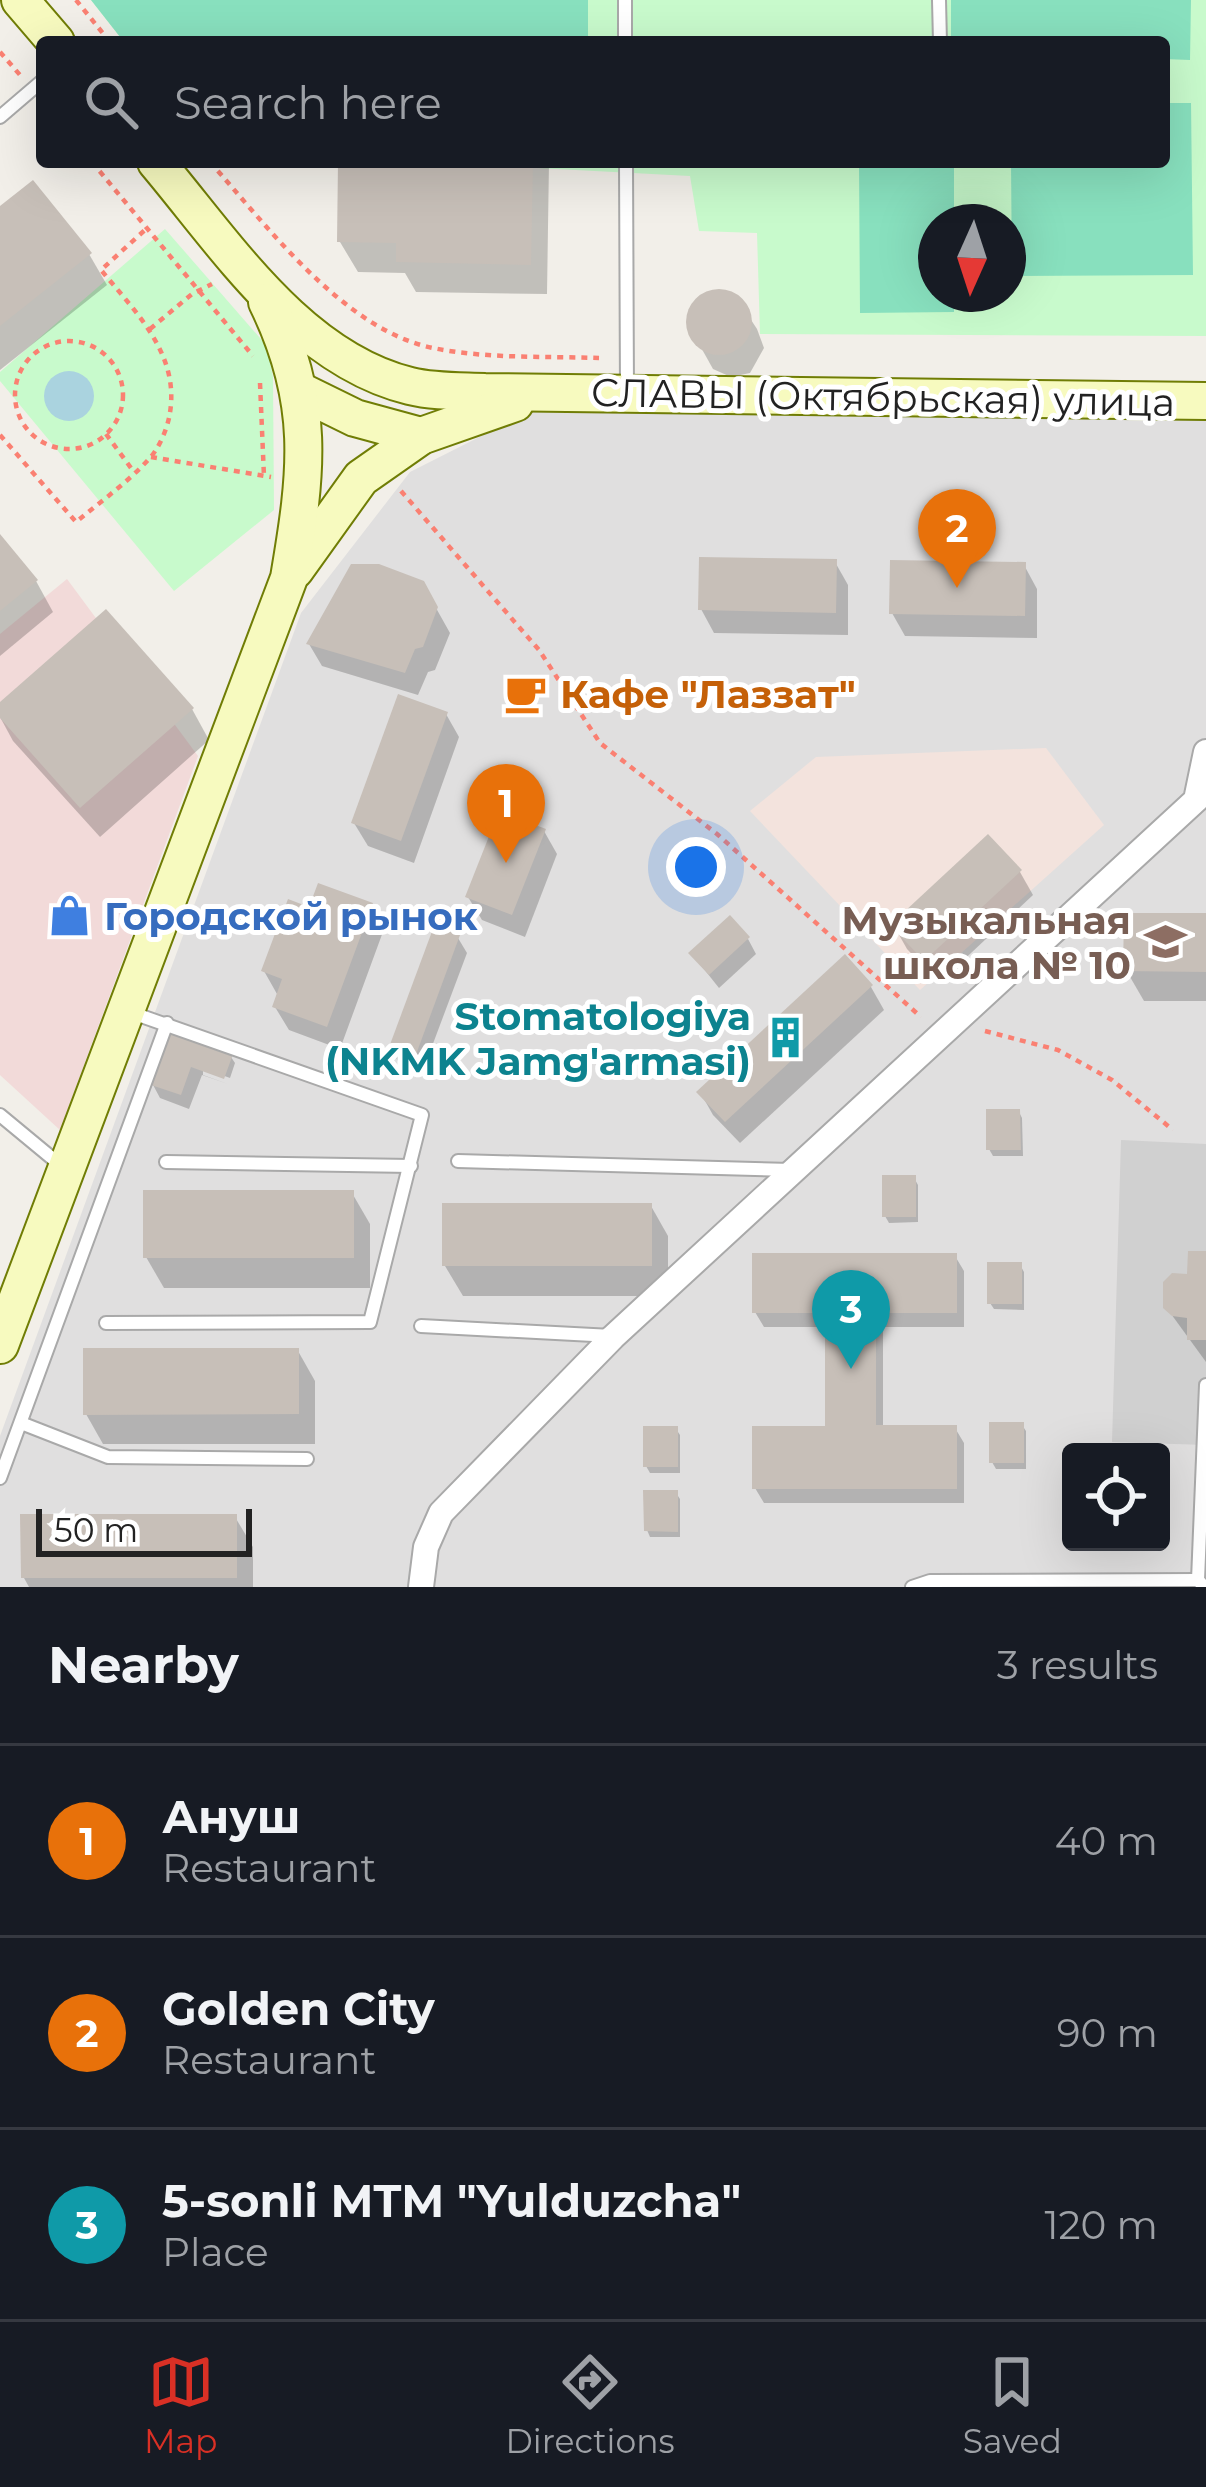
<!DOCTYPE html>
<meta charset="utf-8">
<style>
body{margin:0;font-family:Montserrat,sans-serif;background:#242831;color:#f1f3f6}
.controls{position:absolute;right:36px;bottom:36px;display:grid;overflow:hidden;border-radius:12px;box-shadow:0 12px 48px #0002}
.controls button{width:108px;height:108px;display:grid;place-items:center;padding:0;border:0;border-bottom:3px solid #363941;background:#171b24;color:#f1f3f6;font:60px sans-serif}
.compass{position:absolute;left:918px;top:204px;width:108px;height:108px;border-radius:50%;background:#171b24;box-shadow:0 12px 48px #0002;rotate:183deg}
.scale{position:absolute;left:36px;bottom:30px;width:216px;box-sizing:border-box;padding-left:12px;border:6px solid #222;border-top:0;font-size:33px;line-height:42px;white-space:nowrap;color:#222;-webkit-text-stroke:9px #fff;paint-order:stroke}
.you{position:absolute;left:696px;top:867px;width:42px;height:42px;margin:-30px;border:9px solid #fff;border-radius:50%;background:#1a73e8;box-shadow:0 0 0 18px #1a73e833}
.badge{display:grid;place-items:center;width:78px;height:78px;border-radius:50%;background:#d93025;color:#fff;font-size:39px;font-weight:700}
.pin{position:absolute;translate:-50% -99px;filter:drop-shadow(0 3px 6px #0008)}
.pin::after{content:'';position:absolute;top:63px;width:42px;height:36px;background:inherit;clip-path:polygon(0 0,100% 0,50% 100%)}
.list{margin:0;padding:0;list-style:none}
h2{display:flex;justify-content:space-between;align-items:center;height:156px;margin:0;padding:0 48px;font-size:51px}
h2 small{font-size:39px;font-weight:400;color:#9ea1a6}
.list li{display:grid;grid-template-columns:78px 1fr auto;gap:36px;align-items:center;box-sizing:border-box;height:192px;padding:0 48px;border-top:3px solid #363941}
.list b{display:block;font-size:45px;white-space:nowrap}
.list p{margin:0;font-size:39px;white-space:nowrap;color:#9ea1a6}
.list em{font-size:39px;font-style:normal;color:#9ea1a6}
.icon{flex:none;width:66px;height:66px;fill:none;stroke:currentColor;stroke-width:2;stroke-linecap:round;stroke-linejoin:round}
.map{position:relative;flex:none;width:1206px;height:1587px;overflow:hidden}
.search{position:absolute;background:#171b24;box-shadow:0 12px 48px #0002;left:36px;right:36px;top:36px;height:132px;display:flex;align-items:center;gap:30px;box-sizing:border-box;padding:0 42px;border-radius:12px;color:#9ea1a6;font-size:45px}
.sheet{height:732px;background:#171b24}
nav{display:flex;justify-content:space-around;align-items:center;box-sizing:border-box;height:168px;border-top:3px solid #363941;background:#171b24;font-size:33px;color:#9ea1a6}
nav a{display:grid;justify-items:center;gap:6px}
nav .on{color:#d93025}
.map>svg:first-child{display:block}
.residential{fill:#e0dfdf;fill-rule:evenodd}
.commercial{fill:#f2dad9}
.religious{fill:#d0d0d0}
.military{fill:#f3e3dd}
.park{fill:#c8facc;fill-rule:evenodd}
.pitch{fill:#88e0be}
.water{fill:#aad3df}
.shadow{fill:#0003}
.building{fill:#c7bfb8}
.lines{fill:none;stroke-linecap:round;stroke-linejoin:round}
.service-casing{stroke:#a9a9a9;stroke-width:16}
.minor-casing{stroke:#a9a9a9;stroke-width:28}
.secondary-casing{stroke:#707d05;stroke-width:40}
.path{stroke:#fa8072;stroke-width:4.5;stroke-dasharray:6 6;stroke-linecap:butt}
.service{stroke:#fff;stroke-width:12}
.minor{stroke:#fff;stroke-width:24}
.secondary{stroke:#f7fabf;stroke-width:36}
.labels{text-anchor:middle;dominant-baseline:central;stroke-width:10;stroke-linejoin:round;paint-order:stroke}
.street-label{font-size:39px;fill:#222;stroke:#fff}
.food-label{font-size:39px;font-weight:bold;fill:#c56008;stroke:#fff;text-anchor:start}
.shop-label{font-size:39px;font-weight:bold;fill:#366cbe;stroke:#fff;text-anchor:start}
.education-label{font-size:39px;font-weight:bold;fill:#785e54;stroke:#fff;text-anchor:end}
.culture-label{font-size:39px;font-weight:bold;fill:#0d838f;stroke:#fff;text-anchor:end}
</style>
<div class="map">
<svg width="1206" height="1587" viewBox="0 0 1206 1587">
<rect width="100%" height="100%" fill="#f2efe9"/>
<path class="residential" d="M533,410L1206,415V1587H0V1436L301,613L410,472ZM1071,1452H1161V1542H1071Z"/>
<polygon class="commercial" points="67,579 198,756 60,1130 0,1075 0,634"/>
<polygon class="religious" points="1121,1140 1206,1144 1206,1445 1112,1442"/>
<polygon class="military" points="1046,748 1104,825 920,990 750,811 816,757"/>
<g class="park">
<path d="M91,0H1206V336L760,334L757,233L699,231L690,176L537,168V162H1164V42H124ZM936,222H1008V294H936Z"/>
<polygon points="165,229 267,346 273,377 274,510 174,591 0,381 0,372"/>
</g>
<g class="pitch">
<polygon points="91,0 588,0 588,42 124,42"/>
<polygon points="951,0 1191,0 1190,60 1164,59 1164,42 951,42"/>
<polygon points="1164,103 1191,103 1193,275 1012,276 1011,162 1164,162"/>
<polygon points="859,162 954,162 954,222 936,222 936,294 954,294 954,312 860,313"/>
</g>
<circle class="water" cx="69" cy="396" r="25"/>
<g class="shadow">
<polygon points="341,162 549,162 547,294 416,292 405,273 358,272 340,242"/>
<polygon points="0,210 89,254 107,285 0,370"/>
<polygon points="717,292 736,297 757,329 764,348 750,373 731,377 713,369 689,326 689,316 700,299"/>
<polygon points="0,539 36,581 53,612 0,656"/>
<polygon points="835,562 848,585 848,635 714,633 701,609"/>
<polygon points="1024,565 1037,589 1037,638 905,636 892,613"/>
<polygon points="422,583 450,633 435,670 428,672 418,695 322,666 309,644"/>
<polygon points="0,706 192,709 209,740 100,837 13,741 0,717"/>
<polygon points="446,714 459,737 414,863 368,846 354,823"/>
<polygon points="544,831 557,854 525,937 482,920 468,897"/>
<polygon points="988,838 1020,872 1033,895 939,983 907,949 894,926"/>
<polygon points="371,906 384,929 340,1049 289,1030 275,1007 277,994 264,971 311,910"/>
<polygon points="1206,916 1206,1001 1144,1001 1126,970"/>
<polygon points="458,938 467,953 422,1073 400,1065 392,1050"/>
<polygon points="748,939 756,954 719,988 692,954"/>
<polygon points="845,959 871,987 884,1010 740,1143 713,1115 700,1092"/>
<polygon points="170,1034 231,1057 235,1063 230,1078 203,1068 203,1075 228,1084 202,1075 189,1109 160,1098 152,1083"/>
<polygon points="1019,1112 1022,1118 1023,1156 993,1156 989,1149"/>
<polygon points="914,1178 918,1185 918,1222 889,1223 885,1216"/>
<polygon points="352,1193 370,1224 370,1288 164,1288 146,1257"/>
<polygon points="651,1206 668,1236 668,1296 463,1296 445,1266"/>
<polygon points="1206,1254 1206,1362 1166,1307"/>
<polygon points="955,1256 964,1271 964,1327 883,1327 883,1428 955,1428 964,1443 964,1503 764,1503 755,1488 828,1429 828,1327 764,1327 755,1312"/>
<polygon points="1020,1265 1024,1272 1024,1310 994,1309 990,1303"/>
<polygon points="298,1351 315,1381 315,1444 103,1444 86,1414"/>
<polygon points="1022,1425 1026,1431 1026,1469 996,1469 992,1462"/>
<polygon points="676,1429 680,1435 680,1473 650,1473 646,1466"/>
<polygon points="676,1493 680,1499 680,1537 650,1537 647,1530"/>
<polygon points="235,1517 253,1547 253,1587 29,1587 24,1578"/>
</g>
<g class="building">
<polygon points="338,162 533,162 531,265 396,262 396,243 337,242"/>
<polygon points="33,180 92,253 0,326 0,206"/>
<circle cx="719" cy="322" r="33"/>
<polygon points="0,534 38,580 0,611"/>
<polygon points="699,557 837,559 836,613 698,610"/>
<polygon points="890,560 1026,562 1025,616 889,614"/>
<polygon points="351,564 379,564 424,581 438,607 423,647 415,649 405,673 306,644"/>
<polygon points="106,609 194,708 80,808 0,718 0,702"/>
<polygon points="398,694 448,712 401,841 351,823"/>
<polygon points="499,811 546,829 512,915 465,897"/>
<polygon points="988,834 1022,870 924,961 890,925"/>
<polygon points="318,883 373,903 327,1027 272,1007 282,979 261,971 288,899 309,907"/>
<polygon points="1124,913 1206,913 1206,972 1123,971"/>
<polygon points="730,915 750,937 709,975 688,953"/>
<polygon points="434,926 460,935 414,1060 388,1050"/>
<polygon points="845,954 873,985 725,1122 696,1092"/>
<polygon points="168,1031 233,1054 224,1079 191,1067 181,1095 148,1084"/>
<polygon points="986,1109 1020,1109 1021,1150 986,1150"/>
<rect x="882" y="1175" width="34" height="42"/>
<rect x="143" y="1190" width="211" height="68"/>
<rect x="442" y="1203" width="210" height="63"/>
<polygon points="1188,1251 1206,1251 1206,1340 1187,1340 1187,1318 1172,1316 1163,1308 1163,1282 1172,1273 1187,1274"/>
<polygon points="752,1253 957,1253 957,1313 876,1313 876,1425 957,1425 957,1489 752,1489 752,1426 825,1426 825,1313 752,1313"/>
<rect x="987" y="1262" width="35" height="42"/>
<polygon points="83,1348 299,1348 299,1414 83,1415"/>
<rect x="989" y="1422" width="35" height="41"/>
<rect x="643" y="1426" width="35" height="41"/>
<polygon points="643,1490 678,1490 678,1532 644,1531"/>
<polygon points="20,1514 237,1514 237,1578 21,1578"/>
</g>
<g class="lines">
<defs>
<g id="service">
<polyline points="625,0 625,42"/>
<polyline points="939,0 940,42"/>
<polyline points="0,117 42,81"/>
<polyline points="626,162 627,392"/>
<polyline points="0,1115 64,1168"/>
<polyline points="458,1161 792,1170"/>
<polyline points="166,1162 411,1166"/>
<polyline points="106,1323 370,1322 422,1115 127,1011"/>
<polyline points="421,1326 612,1336"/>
<polyline points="21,1423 108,1457 307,1459"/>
<polyline points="0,1478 167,1023"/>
<polyline points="912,1587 930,1581 1198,1580"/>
<polyline points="1204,1587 1198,1580 1206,1385"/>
</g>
<polyline id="minor" points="421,1587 426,1547 441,1513 613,1337 1196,800 1206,752"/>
<g id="secondary">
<polyline points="20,0 56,42"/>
<path d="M156,162C226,245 299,359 410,386C434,392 461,391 485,392L1206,401"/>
<polyline points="300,391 355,418 421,436"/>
<polyline points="295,570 361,478 421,436 515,403"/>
<path d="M0,1345L289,578C307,472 316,402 267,302"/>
</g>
</defs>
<use href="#service" class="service-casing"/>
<use href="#minor" class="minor-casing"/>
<use href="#secondary" class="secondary-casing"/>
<g class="path">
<polyline points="76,0 110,42"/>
<polyline points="0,52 20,75"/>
<polyline points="92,162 253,356"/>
<path d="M210,162C268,227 344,330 433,348C486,359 546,356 599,358"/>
<polyline points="150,329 192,294 212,284"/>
<circle cx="69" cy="395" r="54"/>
<polyline points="260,383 264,477"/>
<polyline points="106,434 134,472"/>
<path d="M0,435L76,522C100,502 127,483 148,460C158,450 166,432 169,418C182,356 137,314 101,270L146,229"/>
<polyline points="151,457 271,477"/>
<polyline points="401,491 539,650 600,743 717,834 921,1017"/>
<polyline points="985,1031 1058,1050 1112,1080 1173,1130"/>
</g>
<use href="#service" class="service"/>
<use href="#minor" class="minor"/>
<use href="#secondary" class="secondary"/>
</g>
<defs>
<symbol id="cafe-bare" viewBox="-9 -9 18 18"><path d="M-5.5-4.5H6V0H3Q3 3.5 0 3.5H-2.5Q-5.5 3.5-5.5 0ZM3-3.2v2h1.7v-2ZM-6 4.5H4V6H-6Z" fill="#e8710a" stroke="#fff" stroke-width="2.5" paint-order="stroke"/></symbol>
<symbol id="shop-bare" viewBox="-9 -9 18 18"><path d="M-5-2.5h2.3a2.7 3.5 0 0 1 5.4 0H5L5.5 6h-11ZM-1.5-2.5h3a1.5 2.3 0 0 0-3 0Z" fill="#3f7fe0" stroke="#fff" stroke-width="2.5" paint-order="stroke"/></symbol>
<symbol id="school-bare" viewBox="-9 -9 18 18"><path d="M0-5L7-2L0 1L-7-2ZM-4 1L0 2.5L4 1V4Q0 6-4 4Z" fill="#8d6e63" stroke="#fff" stroke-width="2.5" paint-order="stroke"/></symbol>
<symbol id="building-bare" viewBox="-9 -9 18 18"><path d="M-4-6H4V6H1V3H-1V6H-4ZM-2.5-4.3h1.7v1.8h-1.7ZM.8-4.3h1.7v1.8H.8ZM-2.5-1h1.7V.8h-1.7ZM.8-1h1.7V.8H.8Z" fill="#0f9aa8" stroke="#fff" stroke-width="2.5" paint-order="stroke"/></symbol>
</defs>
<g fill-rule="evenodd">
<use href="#cafe-bare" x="496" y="664" width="59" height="59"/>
<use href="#shop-bare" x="40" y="886" width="59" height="59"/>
<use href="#school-bare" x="1136" y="912" width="59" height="59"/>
<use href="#building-bare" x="756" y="1008" width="59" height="59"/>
</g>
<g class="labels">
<g class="street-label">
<text transform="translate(883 397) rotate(1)">СЛАВЫ (Октябрьская) улица</text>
</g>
<g class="food-label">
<text x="560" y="694">Кафе "Лаззат"</text>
</g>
<g class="shop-label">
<text x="104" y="916">Городской рынок</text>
</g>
<g class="education-label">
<text x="1131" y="920">Музыкальная<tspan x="1131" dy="45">школа № 10</tspan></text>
</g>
<g class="culture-label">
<text x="751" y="1016">Stomatologiya<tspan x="751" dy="45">(NKMK Jamg'armasi)</tspan></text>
</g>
</g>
</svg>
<div class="controls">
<button><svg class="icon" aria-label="locate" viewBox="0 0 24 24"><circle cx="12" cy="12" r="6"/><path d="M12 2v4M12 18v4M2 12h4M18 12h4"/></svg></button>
</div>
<svg class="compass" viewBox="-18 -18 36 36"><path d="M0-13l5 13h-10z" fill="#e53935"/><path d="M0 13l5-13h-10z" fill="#9ea1a6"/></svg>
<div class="scale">50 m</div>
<div class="you"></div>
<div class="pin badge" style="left:506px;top:863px;background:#e8710a">1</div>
<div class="pin badge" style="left:957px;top:588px;background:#e8710a">2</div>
<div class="pin badge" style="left:851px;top:1369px;background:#0f9aa8">3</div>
<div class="search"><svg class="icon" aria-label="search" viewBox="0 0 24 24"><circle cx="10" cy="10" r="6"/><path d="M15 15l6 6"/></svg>Search here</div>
</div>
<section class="sheet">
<h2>Nearby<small>3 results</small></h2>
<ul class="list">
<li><span class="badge" style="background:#e8710a">1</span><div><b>Ануш</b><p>Restaurant</p></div><em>40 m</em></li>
<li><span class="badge" style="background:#e8710a">2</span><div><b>Golden City</b><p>Restaurant</p></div><em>90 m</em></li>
<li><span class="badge" style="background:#0f9aa8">3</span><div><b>5-sonli MTM &quot;Yulduzcha&quot;</b><p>Place</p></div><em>120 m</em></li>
</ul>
</section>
<nav>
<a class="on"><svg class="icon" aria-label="map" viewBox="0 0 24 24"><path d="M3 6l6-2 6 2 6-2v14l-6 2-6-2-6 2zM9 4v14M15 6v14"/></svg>Map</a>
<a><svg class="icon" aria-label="directions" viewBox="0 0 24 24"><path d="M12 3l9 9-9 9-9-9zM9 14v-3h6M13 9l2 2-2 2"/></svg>Directions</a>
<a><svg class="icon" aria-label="saved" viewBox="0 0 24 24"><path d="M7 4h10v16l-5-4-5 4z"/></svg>Saved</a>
</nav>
